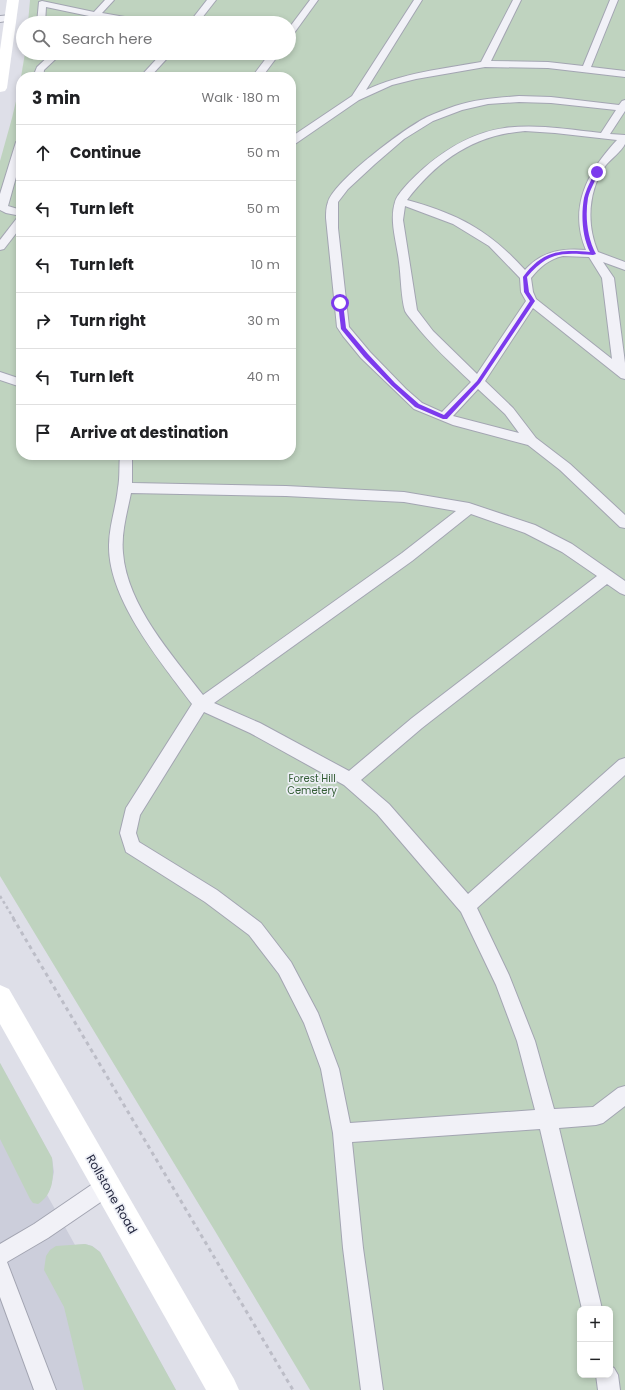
<!DOCTYPE html>
<meta charset="utf-8">
<style>
body{margin:0;font-family:Poppins,sans-serif;background:#f2f2f2;color:#202124}
.controls{position:absolute;right:12px;bottom:12px;display:grid;overflow:hidden;border-radius:8px;box-shadow:0 2px 6px #0003}
.controls button{width:36px;height:36px;display:grid;place-items:center;padding:0;border:0;border-bottom:1px solid #e0e0e0;background:#fff;color:#202124;font:20px sans-serif}
.stop{position:absolute;width:12px;height:12px;margin:-9px;border:3px solid #7c3aed;border-radius:50%;background:#fff}
.stop.end{background:#7c3aed;border-color:#fff;box-shadow:0 1px 4px #0008}
.list{margin:0;padding:0;list-style:none}
h2{display:flex;justify-content:space-between;align-items:center;height:52px;margin:0;padding:0 16px;font-size:17px}
h2 small{font-size:13px;font-weight:400;color:#757577}
.list li{display:grid;grid-template-columns:26px 1fr auto;gap:12px;align-items:center;box-sizing:border-box;height:56px;padding:0 16px;border-top:1px solid #e0e0e0}
.list b{display:block;font-size:15px;white-space:nowrap}
.list em{font-size:13px;font-style:normal;color:#757577}
.icon{flex:none;width:22px;height:22px;fill:none;stroke:currentColor;stroke-width:2;stroke-linecap:round;stroke-linejoin:round}
.map{position:relative;flex:none;width:625px;height:1390px;overflow:hidden}
.search{position:absolute;background:#fff;box-shadow:0 2px 6px #0003;left:16px;top:16px;width:280px;height:44px;display:flex;align-items:center;gap:10px;box-sizing:border-box;padding:0 14px;border-radius:22px;color:#757577;font-size:15px}
.panel{position:absolute;background:#fff;box-shadow:0 2px 6px #0003;left:16px;top:72px;width:280px;height:388px;border-radius:16px}
.map>svg:first-child{display:block}
.built{fill:#cccedb}
.green{fill:#bfd3bf;fill-rule:evenodd}
.lines{fill:none;stroke-linecap:round;stroke-linejoin:round}
.lane-casing{stroke:#a3a5b2;stroke-width:2}
.path-far1{stroke:#bcbdc7;stroke-width:2.5;stroke-dasharray:3 3;stroke-linecap:butt}
.path{stroke:#bcbdc7;stroke-width:3;stroke-dasharray:4 4;stroke-linecap:butt}
.lane{fill:#f1f1f7;fill-rule:evenodd}
.secondary{fill:#fff;fill-rule:evenodd}
.route{fill:#7c3aed}
.labels{text-anchor:middle;dominant-baseline:central;stroke-width:3.5;stroke-linejoin:round;paint-order:stroke}
.park-label{font-size:10px;fill:#335d35;stroke:#edeff6}
.near-street-label{font-size:12px;fill:#262940;stroke:#edeff6}
</style>
<div class="map">
<svg width="625" height="1390" viewBox="0 0 625 1390">
<rect width="100%" height="100%" fill="#dedfe8"/>
<polygon class="built" points="0,1063 52,1158 54,1172 51,1186 47,1195 65,1227 75,1245 85,1244 92,1246 100,1252 176,1390 0,1390"/>
<g class="green">
<path d="M30,0H625V1390H310L215,1231L0,876V161L12,118L21,80V455H291V77H21L25,53H289V23H28ZM580,1309H610V1375H580Z"/>
<path d="M0,1063L52,1158C54,1175 54,1194 38,1204L33,1203L30,1199L0,1139Z"/>
<polygon points="85,1244 92,1246 100,1252 176,1390 84,1390 64,1307 44,1270 46,1256 50,1250 56,1246"/>
</g>
<g class="lines">
<defs>
<g id="lane">
<polygon points="105,0 114,0 102,13 142,20 146,23 127,23 98,18 91,22 87,19 89,16 46,7 45,23 37,23 39,2 42,1 94,12"/>
<polygon points="207,0 216,0 198,23 189,23"/>
<polygon points="310,0 318,0 292,36 289,37 289,28"/>
<path d="M414,0H422L366,90C402,73 442,69 481,62L513,0H521L491,61L548,62L583,66L610,0H618L591,67L625,71V77L548,68L485,67L416,79L392,85L359,100L295,144L291,145V137L352,96Z"/>
<polygon points="11,15 14,16 15,18 14,20 0,22 0,16"/>
<polygon points="52,53 62,53 44,70 43,77 33,77 37,67"/>
<polygon points="162,53 172,53 150,77 140,77"/>
<polygon points="270,53 280,53 262,77 252,77"/>
<path d="M519,96L551,97L619,105L622,101L625,100V111L610,134L625,135C625,138 625,142 625,144C621,152 611,159 606,165C588,190 586,224 598,252L625,262V270L603,262L614,278L625,363V379L621,378L533,308L485,381L513,408L536,438L570,464L625,515V528L620,527L560,470L528,445L453,425L414,409L361,358L343,336L337,327L326,218C326,213 326,207 328,202C335,180 405,128 427,117C436,113 446,109 455,106C476,99 497,98 519,96ZM519,102L551,103L616,110L601,133C527,124 485,116 424,168C416,175 397,193 395,202C389,221 397,243 399,262C401,276 401,298 405,311C407,315 411,319 414,323C431,345 451,363 471,382L442,412L422,403L406,389L370,352L349,327L338,228V202L348,189L375,164L404,139L433,121L462,110L488,104ZM525,131L555,133L617,140C588,171 568,207 586,250C562,248 542,251 525,270C489,230 458,214 407,200C438,160 474,135 525,131ZM405,206L453,224L489,246L520,278L521,292L526,301L477,374L433,331L417,310L403,220ZM563,256L589,257L602,278L612,359L536,299L533,292L531,278C540,267 549,259 563,256ZM478,389L505,414L519,433L453,416Z"/>
<polygon points="21,139 21,159 8,206 21,210 21,216 6,213 0,210 0,194 16,142"/>
<polygon points="21,217 21,227 4,249 0,250 0,240 17,218"/>
<polygon points="0,372 21,379 21,387 0,380"/>
<path d="M120,455H132V483L286,486L404,492L469,503L535,525L572,544L625,581V595L620,593L607,584L422,728L361,780L389,804L468,894L619,760L625,758V775L477,908L509,975L535,1041L554,1109L593,1107L618,1088L625,1086V1106L603,1123L596,1125L559,1128L602,1309H582L540,1129L352,1142L363,1248L383,1390H361L343,1248L333,1133L321,1069L304,1023L279,974L249,935L205,902L126,852L120,833L126,808L192,704C161,662 108,600 109,545C109,526 116,508 118,488C120,478 119,466 120,455ZM131,493L286,496L404,502L456,511L402,553L203,695C172,655 127,605 123,553C121,533 127,513 131,493ZM471,514L525,533L562,552L597,576L412,718L349,771L260,723L214,703L412,561ZM204,712L250,733L344,785L377,814L461,912L496,985L517,1041L535,1110L350,1123L339,1069L318,1013L291,962L261,923L217,890L139,842L136,833L140,815Z"/>
<polygon points="107,1176 114,1179 117,1186 114,1193 48,1238 7,1262 56,1390 34,1390 0,1297 0,1244 34,1224 100,1179"/>
<polygon points="610,1366 614,1368 618,1375 620,1390 598,1390 596,1375 610,1375"/>
</g>
</defs>
<use href="#lane" class="lane-casing"/>
<polyline class="path-far1" points="0,896 14,919"/>
<polyline class="path" points="13,918 293,1390"/>
<use href="#lane" class="lane"/>
<g class="secondary">
<polygon points="7,0 19,0 7,88 5,91 0,92 0,50"/>
<polygon points="0,985 9,989 234,1379 239,1390 206,1390 0,1024"/>
</g>
</g>
<path class="route" d="M597,170L599,172C596,180 590,189 588,198C585,216 587,237 596,254L593,255C562,252 548,252 527,277L529,292L535,301L480,383L447,419H443L415,407L391,385L364,357L341,329L338,303L340,301L343,303L346,328L368,354L395,383L419,404L444,415L477,381L530,301L524,292L523,277C542,251 560,249 590,252C582,236 581,215 584,198C586,190 591,180 595,172Z"/>
<g class="labels">
<g class="park-label">
<text x="312" y="778">Forest Hill<tspan x="312" dy="12">Cemetery</tspan></text>
</g>
<g class="near-street-label">
<text transform="translate(112 1194) rotate(60)">Rollstone Road</text>
</g>
</g>
</svg>
<div class="controls">
<button>+</button>
<button>−</button>
</div>
<div class="stop" style="left:340px;top:303px"></div>
<div class="stop end" style="left:597px;top:172px"></div>
<div class="search"><svg class="icon" aria-label="search" viewBox="0 0 24 24"><circle cx="10" cy="10" r="6"/><path d="M15 15l6 6"/></svg>Search here</div>
<section class="panel">
<h2>3 min<small>Walk · 180 m</small></h2>
<ul class="list">
<li><svg class="icon" aria-label="ahead" viewBox="0 0 24 24"><path d="M12 20V5M6 11l6-6 6 6"/></svg><div><b>Continue</b></div><em>50 m</em></li>
<li><svg class="icon" aria-label="left" viewBox="0 0 24 24"><path d="M17 20v-9H6M10 6l-5 5 5 5"/></svg><div><b>Turn left</b></div><em>50 m</em></li>
<li><svg class="icon" aria-label="left" viewBox="0 0 24 24"><path d="M17 20v-9H6M10 6l-5 5 5 5"/></svg><div><b>Turn left</b></div><em>10 m</em></li>
<li><svg class="icon" aria-label="right" viewBox="0 0 24 24"><path d="M7 20v-9h11M14 6l5 5-5 5"/></svg><div><b>Turn right</b></div><em>30 m</em></li>
<li><svg class="icon" aria-label="left" viewBox="0 0 24 24"><path d="M17 20v-9H6M10 6l-5 5 5 5"/></svg><div><b>Turn left</b></div><em>40 m</em></li>
<li><svg class="icon" aria-label="arrive" viewBox="0 0 24 24"><path d="M6 21V4h12l-3 4 3 4H6"/></svg><div><b>Arrive at destination</b></div></li>
</ul>
</section>
</div>
